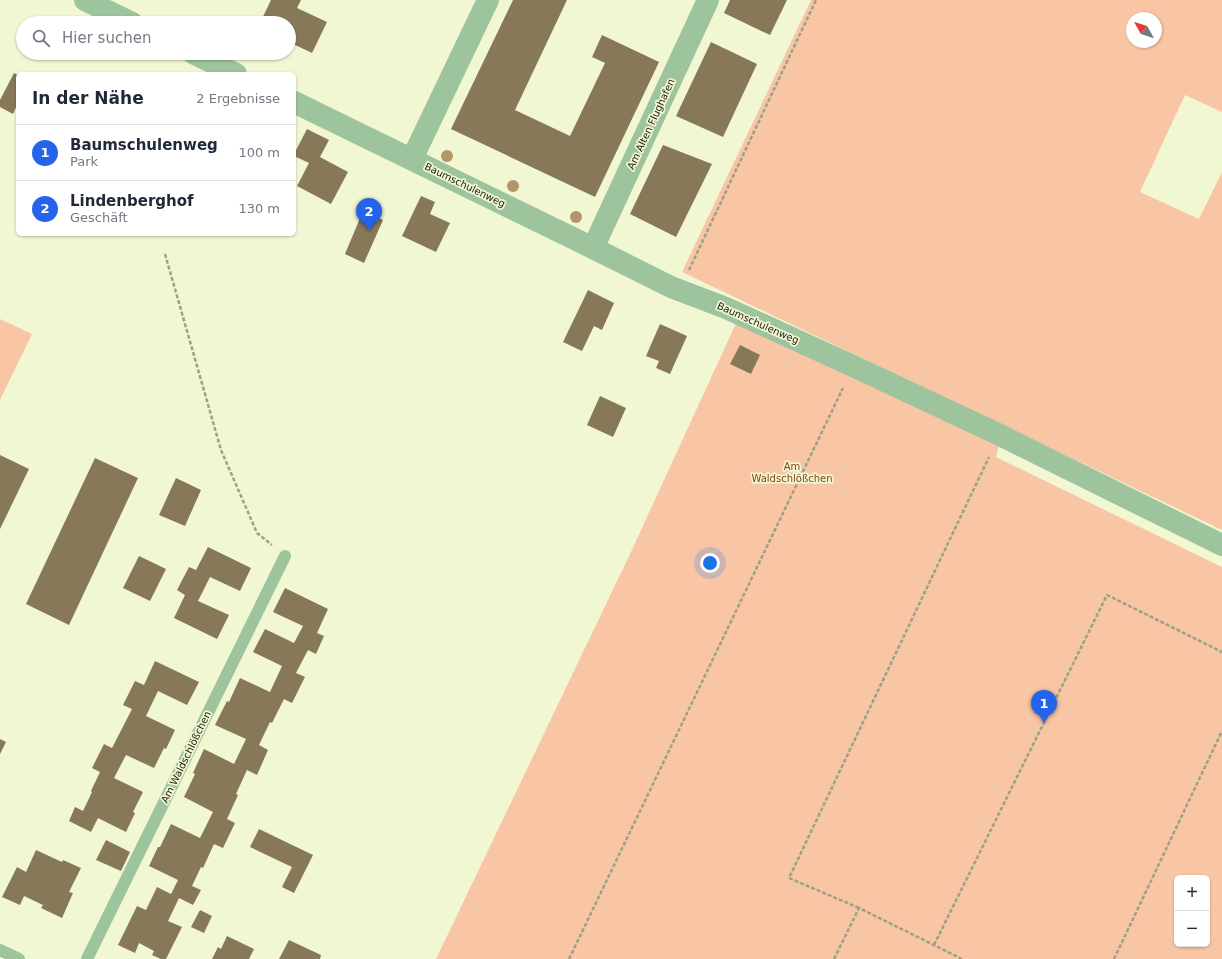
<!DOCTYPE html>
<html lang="de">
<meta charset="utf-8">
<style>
body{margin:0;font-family:"DejaVu Sans",sans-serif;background:#f6f6f7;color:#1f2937}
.controls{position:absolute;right:12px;bottom:12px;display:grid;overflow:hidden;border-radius:6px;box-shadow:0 1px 3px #0004}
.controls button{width:36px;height:36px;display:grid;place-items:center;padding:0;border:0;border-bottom:1px solid #e0e1e3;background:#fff;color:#1f2937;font:20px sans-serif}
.compass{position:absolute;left:1126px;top:12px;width:36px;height:36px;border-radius:50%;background:#fff;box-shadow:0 1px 3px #0004;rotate:309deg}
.you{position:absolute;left:710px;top:563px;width:14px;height:14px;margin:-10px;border:3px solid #fff;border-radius:50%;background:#1a73e8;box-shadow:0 0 0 6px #1a73e833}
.badge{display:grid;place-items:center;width:26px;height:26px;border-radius:50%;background:#2563eb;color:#fff;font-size:13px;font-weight:700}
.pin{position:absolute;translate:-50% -33px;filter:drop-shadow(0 1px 2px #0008)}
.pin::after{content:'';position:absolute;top:21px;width:14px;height:12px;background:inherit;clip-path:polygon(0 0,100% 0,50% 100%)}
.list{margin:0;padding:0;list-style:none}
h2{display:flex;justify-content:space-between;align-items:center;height:52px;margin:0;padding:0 16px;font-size:17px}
h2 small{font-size:13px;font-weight:400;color:#747a83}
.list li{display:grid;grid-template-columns:26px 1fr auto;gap:12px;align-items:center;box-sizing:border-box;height:56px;padding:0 16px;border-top:1px solid #e0e1e3}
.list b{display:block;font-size:15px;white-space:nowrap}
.list p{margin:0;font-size:13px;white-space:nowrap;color:#747a83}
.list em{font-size:13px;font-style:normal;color:#747a83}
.icon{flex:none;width:22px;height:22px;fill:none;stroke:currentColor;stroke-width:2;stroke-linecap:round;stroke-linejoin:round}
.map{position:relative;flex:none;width:1222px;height:959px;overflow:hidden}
.search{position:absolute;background:#fff;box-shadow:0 1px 3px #0004;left:16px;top:16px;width:280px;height:44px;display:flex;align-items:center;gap:10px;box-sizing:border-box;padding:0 14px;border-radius:22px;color:#747a83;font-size:15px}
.panel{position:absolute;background:#fff;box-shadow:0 1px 3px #0004;left:16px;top:72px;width:280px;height:164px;border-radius:6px}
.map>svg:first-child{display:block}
.green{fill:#f8c6a5;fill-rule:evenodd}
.building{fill:#87785a}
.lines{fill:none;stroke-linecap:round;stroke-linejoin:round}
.path{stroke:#9da187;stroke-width:2.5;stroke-dasharray:4 2;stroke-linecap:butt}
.service{stroke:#9dc49c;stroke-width:12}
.minor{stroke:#9dc49c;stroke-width:22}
.tree{fill:#b39569}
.labels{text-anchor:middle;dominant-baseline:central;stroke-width:3.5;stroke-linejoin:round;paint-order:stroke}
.street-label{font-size:10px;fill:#212316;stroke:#f2f7d3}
.park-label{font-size:10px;fill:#804513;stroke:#f2f7d3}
</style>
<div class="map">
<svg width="1222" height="959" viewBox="0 0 1222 959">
<rect width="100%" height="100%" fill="#f2f7d3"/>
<g class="green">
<path d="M811,0H1222V112L1185,95L1140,192L1199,219L1222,172V530L682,272ZM1132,18H1156V42H1132Z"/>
<polygon points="0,319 32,334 0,400"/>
<path d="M738,319L999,445L996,457L1222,567V959H436L630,554ZM1177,878H1207V944H1177Z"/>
</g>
<g class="building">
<polygon points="271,0 301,0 297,8 327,22 312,53 289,42 289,23 260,23"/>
<polygon points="513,0 567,0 515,110 570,136 605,63 592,57 602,35 659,62 595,197 451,129"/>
<polygon points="730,0 787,0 770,35 724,13"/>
<polygon points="711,42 757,64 723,137 676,116"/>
<polygon points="14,73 18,75 18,103 13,114 0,107 0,100"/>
<polygon points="307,129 329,140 320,157 348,172 331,204 297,186 309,163 294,156 294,154"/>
<polygon points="663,145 712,164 676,237 630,214"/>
<polygon points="421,196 435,202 430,214 450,223 436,252 402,236"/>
<polygon points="363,211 383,220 364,263 345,254"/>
<polygon points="588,290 614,303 602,330 594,326 582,351 563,342"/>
<polygon points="660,324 687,336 670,374 656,368 659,361 646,356"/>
<polygon points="740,345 760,355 751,374 730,364"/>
<polygon points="600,396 626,408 613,437 587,425"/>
<polygon points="0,455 29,469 0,529"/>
<polygon points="95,458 138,478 69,625 26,604"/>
<polygon points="176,478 201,490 185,526 159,515"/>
<polygon points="208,547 251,568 240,591 210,577 198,601 229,615 217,639 174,618 185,595 177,590 189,567 196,570"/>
<polygon points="139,556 166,569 150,601 123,588"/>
<polygon points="285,588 328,609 317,633 324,636 316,654 308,650 296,673 305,677 292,703 284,699 272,723 270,722 259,745 268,750 257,775 247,770 236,794 238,795 227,819 235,823 223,848 214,844 203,868 201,867 192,886 201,890 193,905 179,898 168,921 182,927 166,959 161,959 152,955 154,951 139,943 135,953 118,945 137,906 146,910 157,887 171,894 178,880 149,866 158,847 160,847 171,824 200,838 213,812 184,797 195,774 193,773 204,749 234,764 246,739 215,725 227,701 229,702 240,678 270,692 282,666 253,652 265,629 294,643 303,626 273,612"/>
<polygon points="155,661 199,682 187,705 158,691 146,716 175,730 166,749 164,748 154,768 126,755 114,778 143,792 133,812 135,813 126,832 98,818 91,832 69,821 75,807 83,811 92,792 91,791 100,772 92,768 104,744 112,748 132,709 123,705 135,681 144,685"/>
<polygon points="0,739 6,742 0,754"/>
<polygon points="259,829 313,855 294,893 282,887 292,867 250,847"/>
<polygon points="106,840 130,852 121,871 96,860"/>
<polygon points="36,850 62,862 63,860 81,868 69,892 73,893 62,918 41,908 43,905 24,896 20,905 2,897 17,867 26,872"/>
<polygon points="200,910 212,916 204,933 191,927"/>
<polygon points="227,936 254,949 249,959 212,959 218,947 221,949"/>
<polygon points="289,940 321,955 320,959 279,959"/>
</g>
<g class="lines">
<g class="path">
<polyline points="165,254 221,450 257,533 272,545"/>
<polyline points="689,270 816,0"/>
<polyline points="859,908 789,878 989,457"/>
<polyline points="934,945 1107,595 1222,652"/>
<polyline points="569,959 843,388"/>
<polyline points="834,959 859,908 962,959"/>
<polyline points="1114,959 1222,731"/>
</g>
<g class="service">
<polyline points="0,950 19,959"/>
<polyline points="87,959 285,556"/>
</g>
<g class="minor">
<polyline points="85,0 132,23"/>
<polyline points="193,53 236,74"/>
<polyline points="294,102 593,248 671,287 726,308 853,366 1000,435 1222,545"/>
<polyline points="412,159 488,0"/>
<polyline points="593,248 708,0"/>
</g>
</g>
<g class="tree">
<circle cx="447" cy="156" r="6"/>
<circle cx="513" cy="186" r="6"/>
<circle cx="576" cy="217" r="6"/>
</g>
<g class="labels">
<g class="street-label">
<text transform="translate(651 124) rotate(-65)">Am Alten Flughafen</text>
<text transform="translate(465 185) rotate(26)">Baumschulenweg</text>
<text transform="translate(758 323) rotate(24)">Baumschulenweg</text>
<text transform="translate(186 757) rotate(-64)">Am Waldschlößchen</text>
</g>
<g class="park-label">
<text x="792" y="466">Am<tspan x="792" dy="12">Waldschlößchen</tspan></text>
</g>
</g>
</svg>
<div class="controls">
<button>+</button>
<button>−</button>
</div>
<svg class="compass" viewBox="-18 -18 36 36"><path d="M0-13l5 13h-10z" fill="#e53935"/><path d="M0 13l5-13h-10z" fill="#747a83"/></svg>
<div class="you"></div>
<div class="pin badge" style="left:1044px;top:723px">1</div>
<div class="pin badge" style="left:369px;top:231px">2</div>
<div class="search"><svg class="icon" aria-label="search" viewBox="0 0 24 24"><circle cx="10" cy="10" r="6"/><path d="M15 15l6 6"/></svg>Hier suchen</div>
<section class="panel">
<h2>In der Nähe<small>2 Ergebnisse</small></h2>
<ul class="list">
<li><span class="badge">1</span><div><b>Baumschulenweg</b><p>Park</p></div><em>100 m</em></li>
<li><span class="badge">2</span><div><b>Lindenberghof</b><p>Geschäft</p></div><em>130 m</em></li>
</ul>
</section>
</div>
